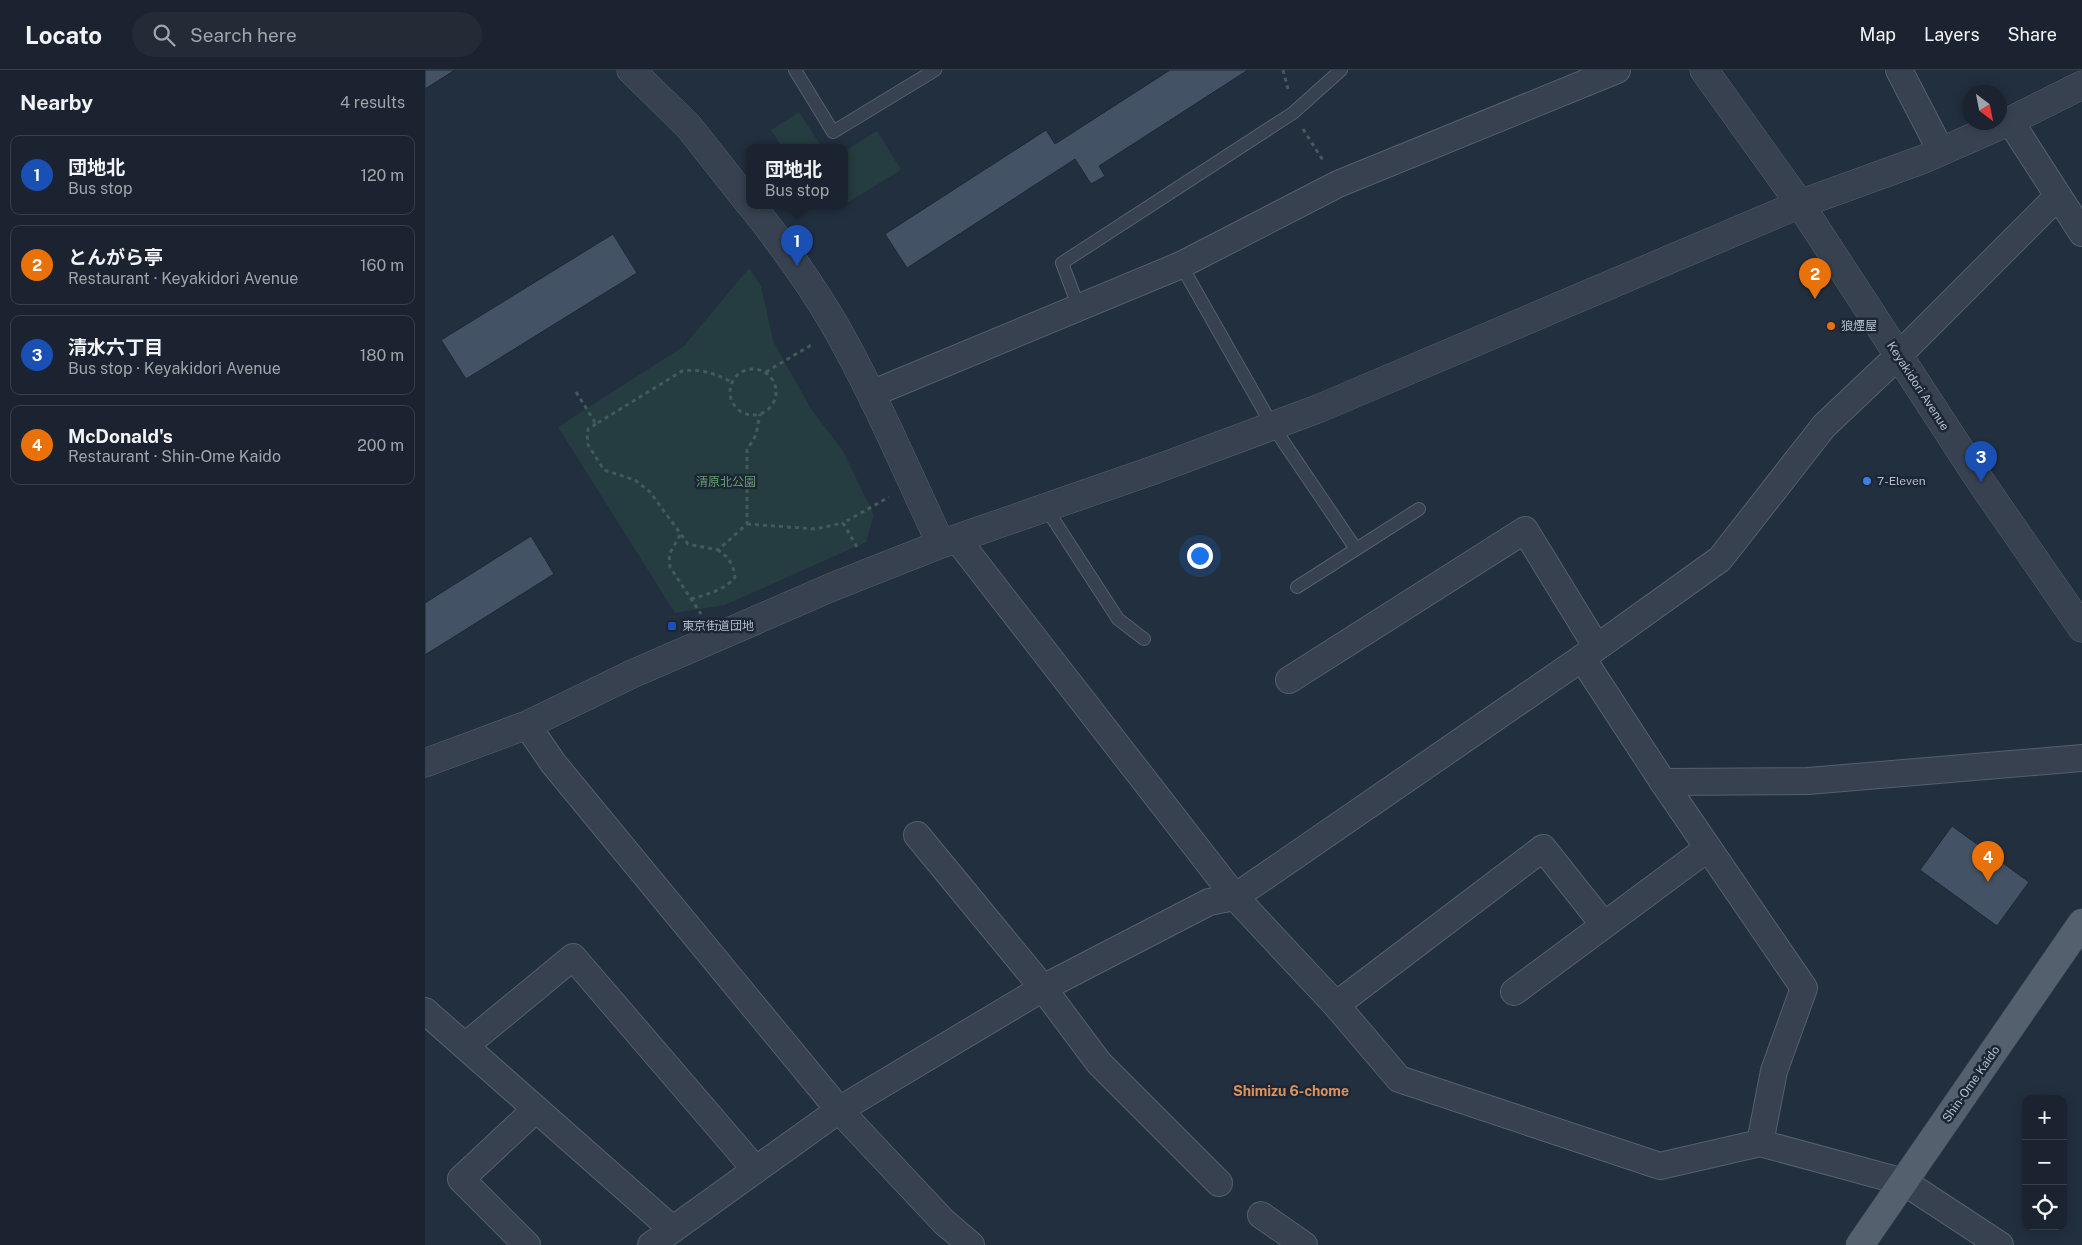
<!DOCTYPE html>
<meta charset="utf-8">
<style>
body{margin:0;font-family:"Public Sans","Noto Sans JP",sans-serif;background:#232b37;color:#f1f3f6}
.controls{position:absolute;right:15px;bottom:15px;display:grid;overflow:hidden;border-radius:10px;box-shadow:0 2px 12px #0003}
.controls button{width:45px;height:45px;display:grid;place-items:center;padding:0;border:0;border-bottom:1px solid #38404b;background:#1a232f;color:#f1f3f6;font:25px sans-serif}
.compass{position:absolute;left:1537px;top:15px;width:45px;height:45px;border-radius:50%;background:#1a232f;box-shadow:0 2px 12px #0003;rotate:148deg}
.you{position:absolute;left:774px;top:485px;width:18px;height:18px;margin:-12px;border:4px solid #fff;border-radius:50%;background:#1a73e8;box-shadow:0 0 0 8px #1a73e833}
.badge{display:grid;place-items:center;width:32px;height:32px;border-radius:50%;background:#bca0f2;color:#fff;font-size:16px;font-weight:700}
.pin{position:absolute;translate:-50% -41px;filter:drop-shadow(0 1px 2px #0008)}
.pin::after{content:'';position:absolute;top:26px;width:18px;height:15px;background:inherit;clip-path:polygon(0 0,100% 0,50% 100%)}
.popup{position:absolute;left:321px;top:74px;width:102px;height:65px;box-sizing:border-box;display:grid;place-content:center;border-radius:10px;background:#1a232f;filter:drop-shadow(0 1px 4px #0005);font-size:16px;white-space:nowrap;color:#9fa4aa}
.popup b{font-size:19px;color:#f1f3f6}
.popup::after{content:'';position:absolute;left:50%;top:100%;margin-left:-10px;border:10px solid transparent;border-top-color:#1a232f}
.list{margin:0;padding:0;list-style:none}
h2{display:flex;justify-content:space-between;align-items:center;height:65px;margin:0;padding:0 20px;font-size:21px}
h2 small{font-size:16px;font-weight:400;color:#9fa4aa}
.list li{display:grid;grid-template-columns:32px 1fr auto;gap:15px;align-items:center;box-sizing:border-box;height:80px;margin:0 10px 10px;padding:0 10px;border:1px solid #38404b;border-radius:10px}
.list b{display:block;font-size:19px;white-space:nowrap}
.list p{margin:0;font-size:16px;white-space:nowrap;color:#9fa4aa}
.list em{font-size:16px;font-style:normal;color:#9fa4aa}
.icon{flex:none;width:28px;height:28px;fill:none;stroke:currentColor;stroke-width:2;stroke-linecap:round;stroke-linejoin:round}
.map{position:relative;flex:none;width:1657px;height:1175px;overflow:hidden}
header{display:flex;align-items:center;gap:30px;box-sizing:border-box;height:70px;padding:0 25px;background:#1a232f;border-bottom:1px solid #38404b}
header strong{font-size:24px}
nav{display:flex;gap:28px;margin-inline-start:auto;font-size:18px}
.search{width:350px;height:45px;background:#232b37;display:flex;align-items:center;gap:12px;box-sizing:border-box;padding:0 18px;border-radius:28px;color:#9fa4aa;font-size:19px}
main{display:flex}
aside{flex:1;background:#1a232f}
.map>svg:first-child{display:block}
.green{fill:#253d40}
.building{fill:#435264;stroke:#1e2836}
.lines{fill:none;stroke-linecap:round;stroke-linejoin:round}
.service-casing{stroke:#555f6d;stroke-width:14}
.minor-casing{stroke:#555f6d;stroke-width:28}
.tertiary-casing{stroke:#555f6d;stroke-width:29}
.primary-casing{stroke:#404a58;stroke-width:29}
.path{stroke:#435a5d;stroke-width:3;stroke-dasharray:4 4;stroke-linecap:butt}
.service{stroke:#37414f;stroke-width:12}
.minor{stroke:#37414f;stroke-width:26}
.tertiary{stroke:#37414f;stroke-width:28}
.primary{stroke:#55606f;stroke-width:28}
.food-dot{fill:#e8710a;stroke:#1c2634;stroke-width:2}
.shop-dot{fill:#3f7fe0;stroke:#1c2634;stroke-width:2}
.transit-dot{fill:#1a4fb4;stroke:#1c2634;stroke-width:2}
.labels{text-anchor:middle;dominant-baseline:central;stroke-width:5;stroke-linejoin:round;paint-order:stroke}
.poi-label{font-size:12px;fill:#b3bcca;stroke:#1c2634;text-anchor:start}
.street-label{font-size:12px;fill:#b3bcca;stroke:#1c2634}
.park-label{font-size:12px;fill:#689c74;stroke:#1c2634}
.neighbourhood-label{font-size:14px;font-weight:bold;fill:#db925d;stroke:#1c2634}
</style>
<header>
<strong>Locato</strong>
<div class="search"><svg class="icon" aria-label="search" viewBox="0 0 24 24"><circle cx="10" cy="10" r="6"/><path d="M15 15l6 6"/></svg>Search here</div>
<nav><a>Map</a><a>Layers</a><a>Share</a></nav>
</header>
<main>
<aside>
<h2>Nearby<small>4 results</small></h2>
<ul class="list">
<li><span class="badge" style="background:#1a4fb4">1</span><div><b>団地北</b><p>Bus stop</p></div><em>120 m</em></li>
<li><span class="badge" style="background:#e8710a">2</span><div><b>とんがら亭</b><p>Restaurant · Keyakidori Avenue</p></div><em>160 m</em></li>
<li><span class="badge" style="background:#1a4fb4">3</span><div><b>清水六丁目</b><p>Bus stop · Keyakidori Avenue</p></div><em>180 m</em></li>
<li><span class="badge" style="background:#e8710a">4</span><div><b>McDonald's</b><p>Restaurant · Shin-Ome Kaido</p></div><em>200 m</em></li>
</ul>
</aside>
<div class="map">
<svg width="1657" height="1175" viewBox="0 0 1657 1175">
<rect width="100%" height="100%" fill="#222f3f"/>
<g class="green">
<polygon points="374,42 397,77 357,77 346,60"/>
<polygon points="452,61 476,100 420,134 420,81"/>
<polygon points="324,198 336,216 348,271 386,339 418,381 449,445 441,472 300,535 250,543 133,357 259,276"/>
</g>
<g class="building">
<polygon points="0,0 30,0 0,19"/>
<polygon points="745,0 823,0 674,96 680,106 666,114 650,89 482,198 460,164 621,60 630,74"/>
<polygon points="188,164 212,203 41,309 16,270"/>
<polygon points="106,466 129,504 0,585 0,533"/>
<polygon points="1527,756 1604,812 1572,856 1495,800"/>
</g>
<g class="lines">
<defs>
<g id="service">
<polyline points="370,0 408,62 510,0"/>
<polyline points="756,195 847,355 931,479"/>
<polyline points="654,238 637,193 868,43 916,0"/>
<polyline points="621,438 693,549 719,569"/>
<polyline points="872,517 994,439"/>
</g>
<g id="minor">
<polyline points="1474,0 1516,81"/>
<polyline points="1585,51 1657,163"/>
<polyline points="446,324 756,195 913,114 1192,0"/>
<polyline points="532,469 810,827 911,935 974,1009 1235,1096 1335,1073 1479,1112 1575,1175"/>
<polyline points="1157,588 1238,712 1379,918 1349,1001 1335,1073"/>
<polyline points="864,610 1100,460 1171,576"/>
<polyline points="102,655 128,693 414,1040 519,1152 546,1175"/>
<polyline points="1238,712 1383,711 1657,688"/>
<polyline points="492,765 618,918 674,993 794,1113"/>
<polyline points="1089,922 1283,778"/>
<polyline points="911,935 1118,778 1179,855"/>
<polyline points="0,941 247,1159"/>
<polyline points="40,976 148,887 330,1099"/>
<polyline points="836,1145 879,1175"/>
<polyline points="102,1175 36,1109 111,1039"/>
<polyline points="226,1175 414,1040 618,918 784,832 810,827 1157,588 1295,489 1399,356 1473,286 1633,126"/>
</g>
<g id="tertiary">
<polyline points="206,0 264,57 324,133"/>
<polyline points="1279,0 1375,134 1556,412 1657,558"/>
<path d="M326,135C357,174 387,215 412,259C451,328 482,402 516,474"/>
<polyline points="0,693 102,655 207,604 407,517 516,474 729,400 895,338 1375,134 1499,89 1585,51 1657,15"/>
</g>
<polyline id="primary" points="1435,1175 1657,853"/>
</defs>
<use href="#service" class="service-casing"/>
<use href="#minor" class="minor-casing"/>
<use href="#tertiary" class="tertiary-casing"/>
<use href="#primary" class="primary-casing"/>
<g class="path">
<polyline points="858,0 863,19"/>
<polyline points="878,59 899,92"/>
<circle cx="328" cy="322" r="23"/>
<polyline points="341,302 388,274"/>
<path d="M151,322L171,354L257,301C276,298 290,304 307,312"/>
<polyline points="171,354 163,359 162,373 179,400 210,410 225,422 263,474 293,480 322,454 322,380 331,365 335,344"/>
<polyline points="322,454 390,459 418,453"/>
<polyline points="255,465 244,485 245,497 276,544"/>
<polyline points="432,477 418,453 464,427"/>
<path d="M266,529C282,524 299,521 310,507C308,494 304,487 293,480"/>
</g>
<use href="#service" class="service"/>
<use href="#minor" class="minor"/>
<use href="#tertiary" class="tertiary"/>
<use href="#primary" class="primary"/>
</g>
<circle class="food-dot" cx="1406" cy="256" r="5"/>
<circle class="shop-dot" cx="1442" cy="411" r="5"/>
<rect class="transit-dot" x="242" y="551" width="10" height="10" rx="2.5"/>
<g class="labels">
<g class="poi-label">
<text x="1416" y="256">狼煙屋</text>
<text x="1452" y="411">7-Eleven</text>
<text x="257" y="556">東京街道団地</text>
</g>
<g class="street-label">
<text transform="translate(1493 316) rotate(57)">Keyakidori Avenue</text>
<text transform="translate(1546 1014) rotate(-55)">Shin-Ome Kaido</text>
</g>
<g class="park-label">
<text x="301" y="412">清原北公園</text>
</g>
<g class="neighbourhood-label">
<text x="866" y="1021">Shimizu 6-chome</text>
</g>
</g>
</svg>
<div class="controls">
<button>+</button>
<button>−</button>
<button><svg class="icon" aria-label="locate" viewBox="0 0 24 24"><circle cx="12" cy="12" r="6"/><path d="M12 2v4M12 18v4M2 12h4M18 12h4"/></svg></button>
</div>
<svg class="compass" viewBox="-18 -18 36 36"><path d="M0-13l5 13h-10z" fill="#e53935"/><path d="M0 13l5-13h-10z" fill="#9fa4aa"/></svg>
<div class="you"></div>
<div class="pin badge" style="left:372px;top:196px;background:#1a4fb4">1</div>
<div class="popup"><b>団地北</b>Bus stop</div>
<div class="pin badge" style="left:1390px;top:229px;background:#e8710a">2</div>
<div class="pin badge" style="left:1556px;top:412px;background:#1a4fb4">3</div>
<div class="pin badge" style="left:1563px;top:812px;background:#e8710a">4</div>
</div>
</main>
